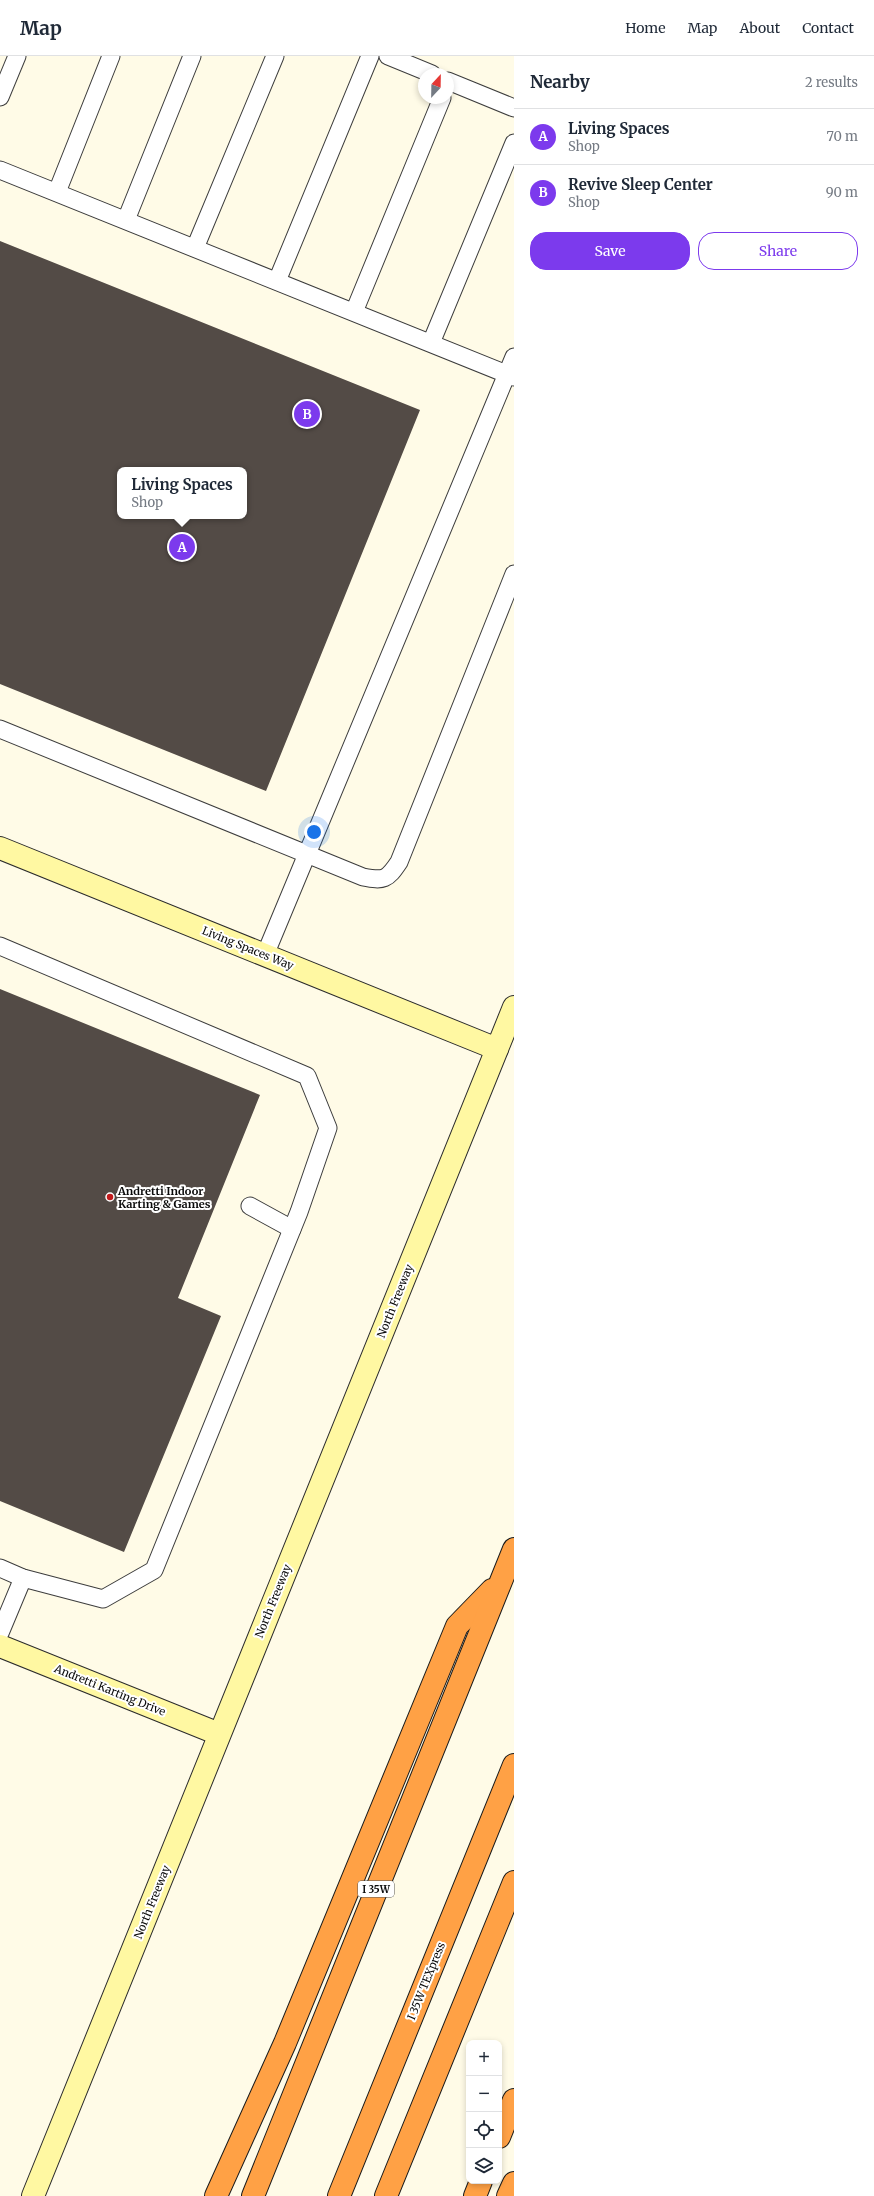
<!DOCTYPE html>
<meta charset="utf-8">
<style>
body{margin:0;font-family:Merriweather,serif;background:#f6f6f7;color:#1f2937}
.controls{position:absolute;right:12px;bottom:12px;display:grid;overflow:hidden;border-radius:8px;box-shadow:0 2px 6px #0003}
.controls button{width:36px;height:36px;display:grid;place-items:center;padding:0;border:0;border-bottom:1px solid #e0e1e3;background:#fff;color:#1f2937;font:20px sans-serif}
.compass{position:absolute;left:418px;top:12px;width:36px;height:36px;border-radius:50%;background:#fff;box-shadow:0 2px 6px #0003;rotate:22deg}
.you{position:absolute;left:314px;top:776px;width:14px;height:14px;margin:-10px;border:3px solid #fff;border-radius:50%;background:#1a73e8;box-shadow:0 0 0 6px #1a73e833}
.badge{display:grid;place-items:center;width:26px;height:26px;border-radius:50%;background:#7c3aed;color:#fff;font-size:13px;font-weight:700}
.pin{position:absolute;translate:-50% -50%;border:2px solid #fff;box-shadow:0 1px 4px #0006}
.popup{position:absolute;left:117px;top:411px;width:130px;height:52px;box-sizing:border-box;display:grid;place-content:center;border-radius:8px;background:#fff;filter:drop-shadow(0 1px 3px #0005);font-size:13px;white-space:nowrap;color:#747a83}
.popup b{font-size:15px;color:#1f2937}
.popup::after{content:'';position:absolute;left:50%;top:100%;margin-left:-8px;border:8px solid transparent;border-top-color:#fff}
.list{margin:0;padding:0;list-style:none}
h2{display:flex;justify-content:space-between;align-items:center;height:52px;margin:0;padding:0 16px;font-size:17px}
h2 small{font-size:13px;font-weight:400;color:#747a83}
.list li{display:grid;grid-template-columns:26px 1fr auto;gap:12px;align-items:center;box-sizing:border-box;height:56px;padding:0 16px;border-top:1px solid #e0e1e3}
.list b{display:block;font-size:15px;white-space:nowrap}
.list p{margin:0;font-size:13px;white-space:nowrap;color:#747a83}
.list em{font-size:13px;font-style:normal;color:#747a83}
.actions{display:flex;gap:8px;padding:12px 16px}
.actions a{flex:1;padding:9px 0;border:1px solid #7c3aed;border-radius:16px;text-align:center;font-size:14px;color:#7c3aed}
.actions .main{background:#7c3aed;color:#fff}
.icon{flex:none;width:22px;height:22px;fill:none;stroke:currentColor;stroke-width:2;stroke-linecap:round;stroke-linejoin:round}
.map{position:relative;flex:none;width:514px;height:2140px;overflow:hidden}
header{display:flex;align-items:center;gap:24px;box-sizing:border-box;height:56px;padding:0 20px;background:#fff;border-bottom:1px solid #e0e1e3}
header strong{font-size:19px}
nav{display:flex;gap:22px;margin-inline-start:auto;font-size:14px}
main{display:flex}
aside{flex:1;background:#fff}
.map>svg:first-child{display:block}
.building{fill:#534b46;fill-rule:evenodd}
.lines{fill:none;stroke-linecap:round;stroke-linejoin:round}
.lane-casing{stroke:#3d3d3d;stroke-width:19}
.secondary-casing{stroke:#2c2c2c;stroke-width:24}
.highway-casing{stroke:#1b1b1b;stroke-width:24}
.lane{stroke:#fff;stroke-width:17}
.secondary{stroke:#fff8a2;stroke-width:22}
.highway{stroke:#ffa145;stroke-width:22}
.poi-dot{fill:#c21a1c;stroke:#fff;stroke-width:1.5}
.labels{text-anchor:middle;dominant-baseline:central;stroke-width:4;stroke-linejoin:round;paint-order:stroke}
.shield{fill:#fff;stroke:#545454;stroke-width:1}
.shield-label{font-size:10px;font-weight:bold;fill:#0a0a0a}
.street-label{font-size:11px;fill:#0a0a0a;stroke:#fff}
.poi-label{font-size:11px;font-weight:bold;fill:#0a0a0a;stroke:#fff;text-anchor:start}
</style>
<header>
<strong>Map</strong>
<nav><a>Home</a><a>Map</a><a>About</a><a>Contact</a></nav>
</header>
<main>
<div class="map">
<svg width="514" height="2140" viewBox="0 0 514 2140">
<rect width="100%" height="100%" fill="#fffbe7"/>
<g class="building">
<path d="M0,185L420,354L266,735L0,628ZM120,414H244V460H120Z"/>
<polygon points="0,933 260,1039 178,1242 221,1260 124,1496 0,1445"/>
</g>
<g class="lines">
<defs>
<g id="lane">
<polyline points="388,0 432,18"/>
<polyline points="448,25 514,52"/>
<polyline points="0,41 17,0"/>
<polyline points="0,114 514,321"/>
<polyline points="57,136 111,0"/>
<polyline points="126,164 192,0"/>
<polyline points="195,192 275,0"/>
<polyline points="277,225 370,0"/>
<polyline points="354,256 442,42"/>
<polyline points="431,287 514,87"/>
<path d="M0,673L363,821C384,825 387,824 399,806L514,518"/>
<polyline points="0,890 307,1020 328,1072 299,1156 154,1514 103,1543 23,1522 0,1512"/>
<polyline points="265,899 514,301"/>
<polyline points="250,1150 292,1173"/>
<polyline points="0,1577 23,1522"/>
</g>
<g id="secondary">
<polyline points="0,792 497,993"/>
<polyline points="0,1590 219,1678"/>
<polyline points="33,2140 514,951"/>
</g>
<g id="highway">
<polyline points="499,2081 514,2044"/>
<polyline points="216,2140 285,1987 457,1570 492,1534"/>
<polyline points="253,2140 514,1493"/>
<polyline points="339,2140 514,1709"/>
<polyline points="386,2140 514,1826"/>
<polyline points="475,2140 481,2125"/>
<polyline points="508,2140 514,2127"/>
</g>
</defs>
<use href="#lane" class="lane-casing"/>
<use href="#secondary" class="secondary-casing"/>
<use href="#highway" class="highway-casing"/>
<use href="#lane" class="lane"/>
<use href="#secondary" class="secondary"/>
<use href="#highway" class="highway"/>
</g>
<circle class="poi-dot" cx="110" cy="1141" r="4"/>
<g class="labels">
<rect class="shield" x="358" y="1825" width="36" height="16" rx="3"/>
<g class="shield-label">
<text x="376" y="1833">I 35W</text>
</g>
<g class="street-label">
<text transform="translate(248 892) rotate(22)">Living Spaces Way</text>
<text transform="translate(395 1245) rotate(-68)">North Freeway</text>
<text transform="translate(273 1545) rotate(-68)">North Freeway</text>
<text transform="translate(110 1634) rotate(22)">Andretti Karting Drive</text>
<text transform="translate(152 1846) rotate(-68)">North Freeway</text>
<text transform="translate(426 1925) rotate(-68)">I 35W TEXpress</text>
</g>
<g class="poi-label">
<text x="118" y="1135">Andretti Indoor<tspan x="118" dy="13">Karting &amp; Games</tspan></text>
</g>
</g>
</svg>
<div class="controls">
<button>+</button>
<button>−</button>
<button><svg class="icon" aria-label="locate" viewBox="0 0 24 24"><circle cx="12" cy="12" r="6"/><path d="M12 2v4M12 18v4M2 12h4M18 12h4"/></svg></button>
<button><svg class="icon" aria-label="layers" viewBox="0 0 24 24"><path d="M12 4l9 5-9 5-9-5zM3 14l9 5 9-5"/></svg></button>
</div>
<svg class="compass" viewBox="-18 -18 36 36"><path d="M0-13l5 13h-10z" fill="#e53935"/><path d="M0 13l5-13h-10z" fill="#747a83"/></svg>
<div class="you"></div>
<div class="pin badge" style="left:182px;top:491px">A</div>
<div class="popup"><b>Living Spaces</b>Shop</div>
<div class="pin badge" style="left:307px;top:358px">B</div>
</div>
<aside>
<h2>Nearby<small>2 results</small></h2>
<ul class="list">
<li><span class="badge">A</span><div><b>Living Spaces</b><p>Shop</p></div><em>70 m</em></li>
<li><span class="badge">B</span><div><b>Revive Sleep Center</b><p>Shop</p></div><em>90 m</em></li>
</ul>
<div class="actions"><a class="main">Save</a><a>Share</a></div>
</aside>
</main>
